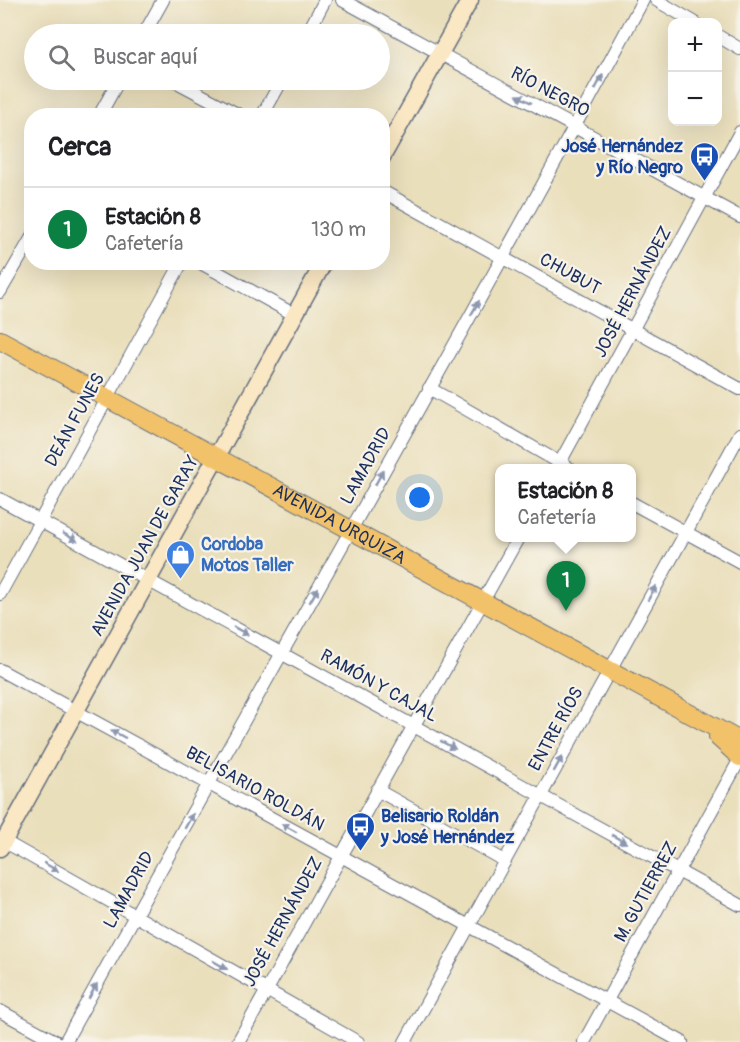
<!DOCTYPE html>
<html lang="es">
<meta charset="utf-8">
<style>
body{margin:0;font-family:Pangolin,sans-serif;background:#f6f6f6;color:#202124}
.controls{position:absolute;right:18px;top:18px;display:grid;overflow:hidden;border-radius:12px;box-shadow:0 6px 24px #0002}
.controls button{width:54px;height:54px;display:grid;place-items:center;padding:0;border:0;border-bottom:2px solid #e0e0e0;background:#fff;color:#202124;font:30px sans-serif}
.you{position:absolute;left:420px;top:498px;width:21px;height:21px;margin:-15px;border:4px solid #fff;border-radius:50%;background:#1a73e8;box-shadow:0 0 0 9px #1a73e833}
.badge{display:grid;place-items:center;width:39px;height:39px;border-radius:50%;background:#0b8043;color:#fff;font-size:20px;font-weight:700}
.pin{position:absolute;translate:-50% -50px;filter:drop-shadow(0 2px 3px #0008)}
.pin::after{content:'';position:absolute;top:32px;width:21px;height:18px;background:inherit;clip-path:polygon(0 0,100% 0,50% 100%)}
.popup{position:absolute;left:495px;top:464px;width:141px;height:78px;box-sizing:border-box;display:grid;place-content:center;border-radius:12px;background:#fff;filter:drop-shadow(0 2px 4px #0005);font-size:20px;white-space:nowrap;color:#757577}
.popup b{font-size:22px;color:#202124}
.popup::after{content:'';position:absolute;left:50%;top:100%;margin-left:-12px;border:12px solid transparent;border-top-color:#fff}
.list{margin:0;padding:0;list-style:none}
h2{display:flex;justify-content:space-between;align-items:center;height:78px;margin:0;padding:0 24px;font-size:26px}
h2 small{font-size:20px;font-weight:400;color:#757577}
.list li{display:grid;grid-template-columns:39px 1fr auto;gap:18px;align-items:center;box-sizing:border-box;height:84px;padding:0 24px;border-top:2px solid #e0e0e0}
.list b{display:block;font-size:22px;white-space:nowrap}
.list p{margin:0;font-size:20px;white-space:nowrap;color:#757577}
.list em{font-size:20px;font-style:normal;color:#757577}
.icon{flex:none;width:33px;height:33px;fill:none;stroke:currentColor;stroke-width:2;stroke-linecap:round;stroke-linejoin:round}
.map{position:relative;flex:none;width:740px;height:1042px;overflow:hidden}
.search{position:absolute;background:#fff;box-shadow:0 6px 24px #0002;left:24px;top:24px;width:366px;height:66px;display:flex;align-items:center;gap:15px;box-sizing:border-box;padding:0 21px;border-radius:33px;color:#757577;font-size:22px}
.panel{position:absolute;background:#fff;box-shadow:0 6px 24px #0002;left:24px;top:108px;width:366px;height:162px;border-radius:24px}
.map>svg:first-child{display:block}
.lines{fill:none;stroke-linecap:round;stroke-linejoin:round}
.street-casing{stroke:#636d7f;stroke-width:14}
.secondary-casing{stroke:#636d7f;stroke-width:19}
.primary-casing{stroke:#636d7f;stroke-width:20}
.street{stroke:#fff;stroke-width:12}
.secondary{stroke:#fae7c3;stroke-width:16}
.primary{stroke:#f2c26a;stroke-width:18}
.oneway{fill:#8d97ae}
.labels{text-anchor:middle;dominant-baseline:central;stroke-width:4.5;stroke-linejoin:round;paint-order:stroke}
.street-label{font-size:18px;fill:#1b2f5e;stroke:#f7f3e8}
.transit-label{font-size:18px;font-weight:bold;fill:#164399;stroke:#f7f3e8;text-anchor:end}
.shop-label{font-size:18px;font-weight:bold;fill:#366cbe;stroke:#f7f3e8;text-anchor:start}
</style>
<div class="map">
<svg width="740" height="1042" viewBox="0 0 740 1042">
<rect width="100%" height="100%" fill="#f7f3e8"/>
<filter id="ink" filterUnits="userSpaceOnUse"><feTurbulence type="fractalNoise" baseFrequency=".0167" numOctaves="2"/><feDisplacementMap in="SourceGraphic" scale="12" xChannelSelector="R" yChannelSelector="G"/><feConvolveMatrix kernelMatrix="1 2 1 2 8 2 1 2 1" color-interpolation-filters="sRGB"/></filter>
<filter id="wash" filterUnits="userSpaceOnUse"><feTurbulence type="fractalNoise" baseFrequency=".008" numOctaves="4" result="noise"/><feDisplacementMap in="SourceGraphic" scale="24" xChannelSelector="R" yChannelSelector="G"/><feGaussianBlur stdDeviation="1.35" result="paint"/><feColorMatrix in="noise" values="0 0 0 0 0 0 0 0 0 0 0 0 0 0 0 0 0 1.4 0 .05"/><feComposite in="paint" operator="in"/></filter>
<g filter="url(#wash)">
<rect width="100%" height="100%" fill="#eadfbb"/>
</g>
<g filter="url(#ink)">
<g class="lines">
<defs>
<g id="street">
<polyline points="342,0 740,217"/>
<polyline points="656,0 694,22"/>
<polyline points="144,34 163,0"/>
<polyline points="307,34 325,0"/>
<polyline points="718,36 740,49"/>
<polyline points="173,80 241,116"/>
<polyline points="99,116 119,80"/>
<polyline points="262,116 282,80"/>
<polyline points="382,191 740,389"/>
<polyline points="199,262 295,315"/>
<polyline points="0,292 32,237"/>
<polyline points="429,388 569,468"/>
<polyline points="557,468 740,132"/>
<polyline points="0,499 740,905"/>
<polyline points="632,503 740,562"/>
<polyline points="0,594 182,262"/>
<polyline points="0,670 682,1042"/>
<polyline points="377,790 505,861"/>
<polyline points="0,839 358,1042"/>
<polyline points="0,1011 57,1042"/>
<path d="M65,1042C257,694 455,350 643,0"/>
<polyline points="238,1042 518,538"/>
<polyline points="405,1042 740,434"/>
<polyline points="584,1042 740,759"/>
</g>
<g id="secondary">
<polyline points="382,157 470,0"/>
<polyline points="0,848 324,262"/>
</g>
<g id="primary">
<path id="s1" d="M0,340L740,741"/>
<polyline points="718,737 740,757"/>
</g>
</defs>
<use href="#street" class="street-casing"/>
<use href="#secondary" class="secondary-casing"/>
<use href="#primary" class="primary-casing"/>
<use href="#street" class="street"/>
<use href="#secondary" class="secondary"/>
<use href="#primary" class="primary"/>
</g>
<defs><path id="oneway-solid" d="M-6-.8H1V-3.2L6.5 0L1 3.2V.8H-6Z" transform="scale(1.5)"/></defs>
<g class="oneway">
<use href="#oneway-solid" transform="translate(599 82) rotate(-62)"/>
<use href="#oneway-solid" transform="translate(524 99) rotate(-152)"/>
<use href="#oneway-solid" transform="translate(475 308) rotate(-60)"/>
<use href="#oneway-solid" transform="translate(379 478) rotate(-61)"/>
<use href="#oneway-solid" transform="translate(70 537) rotate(29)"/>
<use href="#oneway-solid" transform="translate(652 593) rotate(-61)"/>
<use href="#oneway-solid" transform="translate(314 595) rotate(-60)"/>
<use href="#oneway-solid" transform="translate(241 631) rotate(29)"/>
<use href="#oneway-solid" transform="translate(118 734) rotate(-152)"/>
<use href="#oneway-solid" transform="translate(448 745) rotate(29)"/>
<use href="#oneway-solid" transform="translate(558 764) rotate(-61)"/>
<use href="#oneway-solid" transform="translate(189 821) rotate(-60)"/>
<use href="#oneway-solid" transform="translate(289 828) rotate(-151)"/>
<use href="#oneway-solid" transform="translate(619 839) rotate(29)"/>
<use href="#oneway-solid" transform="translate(51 867) rotate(30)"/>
<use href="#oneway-solid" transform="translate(220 965) rotate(30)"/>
<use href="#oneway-solid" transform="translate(93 991) rotate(-61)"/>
</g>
</g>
<defs>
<symbol id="bus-pin" viewBox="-11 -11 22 30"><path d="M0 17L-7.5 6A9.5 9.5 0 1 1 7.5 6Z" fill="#1a4fb4" stroke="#f7f3e8"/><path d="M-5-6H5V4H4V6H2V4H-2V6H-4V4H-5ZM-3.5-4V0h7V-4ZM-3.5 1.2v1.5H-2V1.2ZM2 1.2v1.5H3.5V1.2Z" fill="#fff"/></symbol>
<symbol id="shop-pin" viewBox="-11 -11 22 30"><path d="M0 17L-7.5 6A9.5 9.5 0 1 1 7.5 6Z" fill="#3f7fe0" stroke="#f7f3e8"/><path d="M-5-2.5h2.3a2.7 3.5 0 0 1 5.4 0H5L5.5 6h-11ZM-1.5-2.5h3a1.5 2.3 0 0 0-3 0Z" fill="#fff"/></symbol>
</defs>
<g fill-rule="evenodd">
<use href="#bus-pin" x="688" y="140" width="33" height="45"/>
<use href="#shop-pin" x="164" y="538" width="33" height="45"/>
<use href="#bus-pin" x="344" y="810" width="33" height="45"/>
</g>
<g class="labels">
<g class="street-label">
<text transform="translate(550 92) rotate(28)">RÍO NEGRO</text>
<text transform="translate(570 274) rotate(29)">CHUBUT</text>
<text transform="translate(633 292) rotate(-62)">JOSÉ HERNÁNDEZ</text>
<text transform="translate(75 420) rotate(-61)">DEÁN FUNES</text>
<text transform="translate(366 466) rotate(-61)">LAMADRID</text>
<text stroke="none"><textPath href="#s1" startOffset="386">AVENIDA URQUIZA</textPath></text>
<text transform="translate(145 546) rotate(-61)">AVENIDA JUAN DE GARAY</text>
<text transform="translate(379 686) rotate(29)">RAMÓN Y CAJAL</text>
<text transform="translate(556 729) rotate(-61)">ENTRE RÍOS</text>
<text transform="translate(255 789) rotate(29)">BELISARIO ROLDÁN</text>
<text transform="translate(129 890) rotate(-61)">LAMADRID</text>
<text transform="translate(646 892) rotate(-61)">M. GUTIERREZ</text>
<text transform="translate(283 922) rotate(-61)">JOSÉ HERNÁNDEZ</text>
</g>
<g class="transit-label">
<text x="683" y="146">José Hernández<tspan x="683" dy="21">y Río Negro</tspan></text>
<text x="381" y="816" text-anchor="start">Belisario Roldán<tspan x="381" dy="21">y José Hernández</tspan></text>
</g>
<g class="shop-label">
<text x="201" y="544">Cordoba<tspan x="201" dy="21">Motos Taller</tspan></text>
</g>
</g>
</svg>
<div class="controls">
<button>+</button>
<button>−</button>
</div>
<div class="you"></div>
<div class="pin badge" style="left:566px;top:611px">1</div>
<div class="popup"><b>Estación 8</b>Cafetería</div>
<div class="search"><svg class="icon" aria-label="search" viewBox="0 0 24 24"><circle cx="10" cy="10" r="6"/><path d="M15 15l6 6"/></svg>Buscar aquí</div>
<section class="panel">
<h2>Cerca<small></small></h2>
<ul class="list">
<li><span class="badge">1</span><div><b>Estación 8</b><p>Cafetería</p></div><em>130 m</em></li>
</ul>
</section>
</div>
